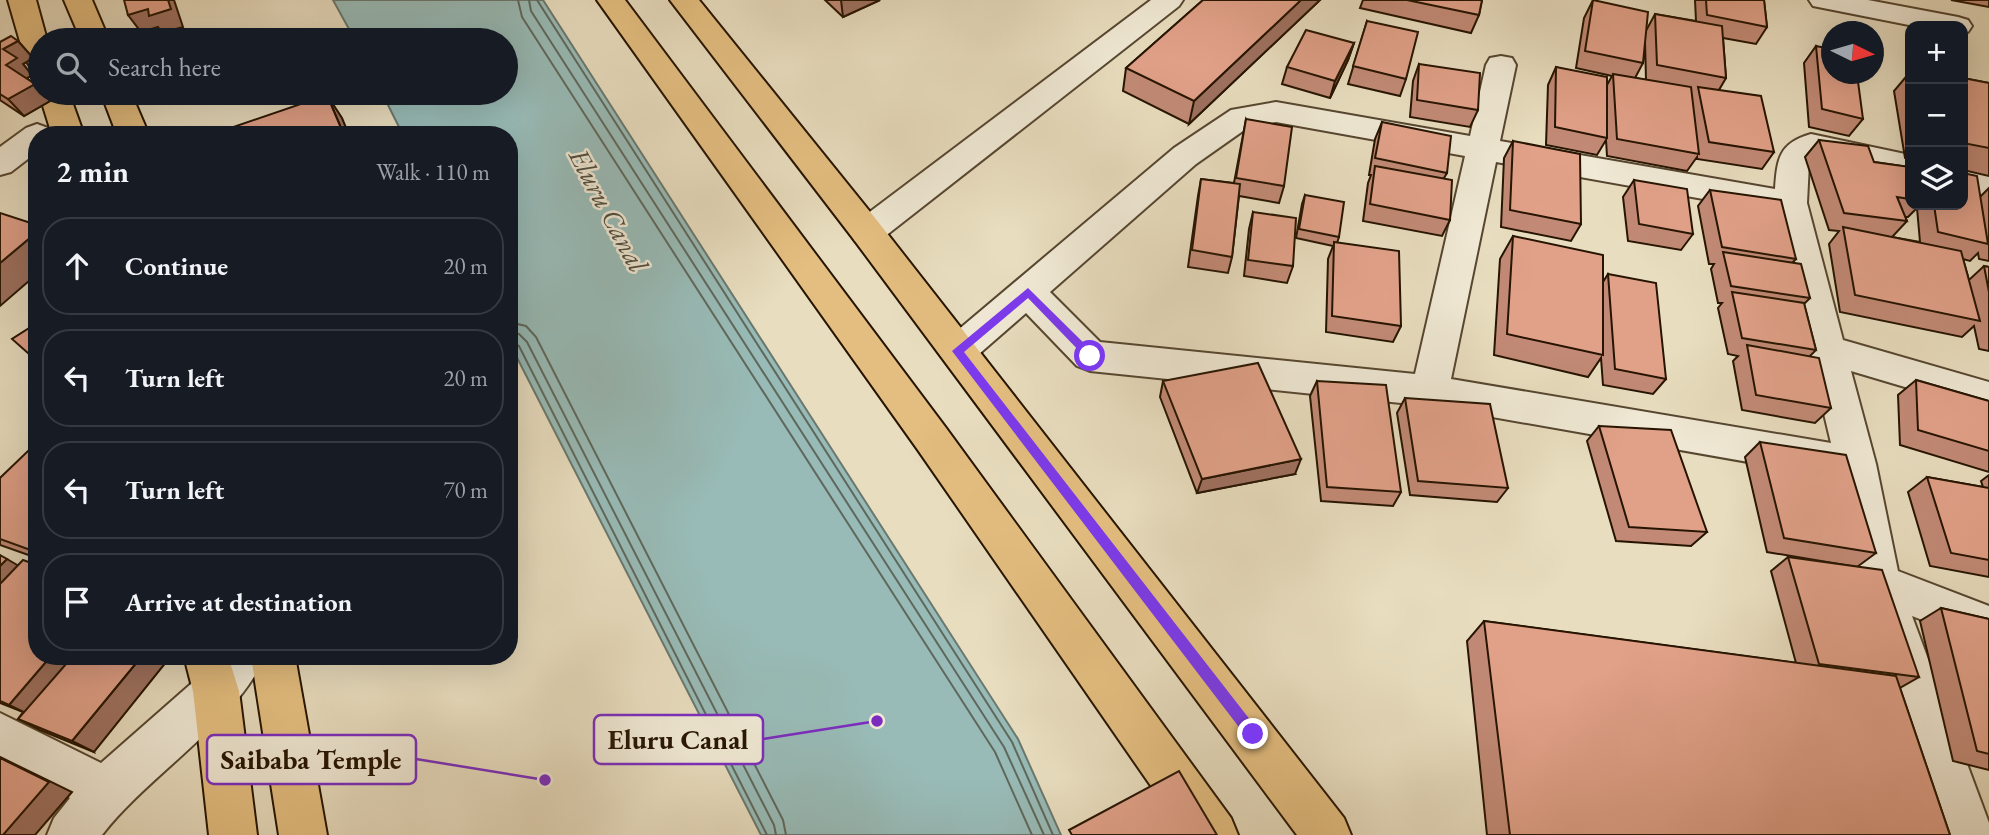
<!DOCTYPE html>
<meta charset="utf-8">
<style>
body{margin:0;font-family:"EB Garamond",serif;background:#20242c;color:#f1f3f6}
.controls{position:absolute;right:21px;top:21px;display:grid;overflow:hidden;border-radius:14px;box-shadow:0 7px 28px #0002}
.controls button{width:63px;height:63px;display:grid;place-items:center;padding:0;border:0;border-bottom:2px solid #363941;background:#171b24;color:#f1f3f6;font:35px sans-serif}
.compass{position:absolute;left:1821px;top:21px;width:63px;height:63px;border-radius:50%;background:#171b24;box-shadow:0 7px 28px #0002;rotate:95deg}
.stop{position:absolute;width:21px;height:21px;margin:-16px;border:5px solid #7c3aed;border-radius:50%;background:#fff}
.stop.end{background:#7c3aed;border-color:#fff;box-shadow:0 2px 7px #0008}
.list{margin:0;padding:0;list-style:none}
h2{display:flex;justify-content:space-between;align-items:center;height:91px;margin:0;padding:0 28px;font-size:30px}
h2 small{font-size:23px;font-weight:400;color:#9ea1a6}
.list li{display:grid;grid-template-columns:46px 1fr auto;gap:21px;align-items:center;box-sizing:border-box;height:98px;margin:0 14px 14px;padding:0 14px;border:2px solid #363941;border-radius:28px}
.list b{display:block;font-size:26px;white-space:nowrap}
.list em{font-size:23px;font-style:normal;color:#9ea1a6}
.icon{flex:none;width:38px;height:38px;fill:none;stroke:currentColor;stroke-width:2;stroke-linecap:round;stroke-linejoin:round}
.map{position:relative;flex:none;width:1989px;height:835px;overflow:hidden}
.search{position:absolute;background:#171b24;box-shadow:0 7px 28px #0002;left:28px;top:28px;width:490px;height:77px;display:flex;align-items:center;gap:18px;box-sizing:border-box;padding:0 24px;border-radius:38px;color:#9ea1a6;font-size:26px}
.panel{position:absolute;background:#171b24;box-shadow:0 7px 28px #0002;left:28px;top:126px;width:490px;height:539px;border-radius:28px}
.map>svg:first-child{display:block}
.water{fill:#98bbb7;stroke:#6a786e;stroke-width:2}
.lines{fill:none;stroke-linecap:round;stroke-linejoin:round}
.shore{stroke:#5f685c;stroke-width:2}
.minor-casing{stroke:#564630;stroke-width:4}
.primary-casing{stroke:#261401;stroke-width:4}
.minor{fill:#f0e9d5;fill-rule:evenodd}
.primary{fill:#e4be80;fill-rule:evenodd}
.wall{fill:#c28a76;stroke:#261401;stroke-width:2;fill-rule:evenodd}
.shaded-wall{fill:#9e7160;stroke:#261401;stroke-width:2}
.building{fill:#e1a189;stroke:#261401;stroke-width:2}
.route{fill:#7c3aed}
.labels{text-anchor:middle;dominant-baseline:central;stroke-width:5;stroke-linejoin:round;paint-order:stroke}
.water-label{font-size:28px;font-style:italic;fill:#4e4e41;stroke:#f0e9d5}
.leader{fill:none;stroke:#7b2cbf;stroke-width:2.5}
.callout-dot{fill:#7b2cbf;stroke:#f0e9d5;stroke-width:2.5}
.callout{fill:#f0e9d5;stroke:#7b2cbf;stroke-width:2.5}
.callout-label{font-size:28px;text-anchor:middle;font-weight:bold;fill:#261401}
</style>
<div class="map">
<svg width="1989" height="835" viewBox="0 0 1989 835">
<rect width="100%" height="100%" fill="#e8ddbf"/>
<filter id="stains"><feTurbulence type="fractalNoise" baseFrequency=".00286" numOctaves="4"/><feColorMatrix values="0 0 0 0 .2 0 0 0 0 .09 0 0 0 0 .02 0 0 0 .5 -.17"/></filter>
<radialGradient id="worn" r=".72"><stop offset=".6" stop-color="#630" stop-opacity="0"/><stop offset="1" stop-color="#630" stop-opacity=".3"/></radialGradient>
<polygon class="water" points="333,0 543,0 1018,739 1061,835 761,835 509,342 509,135 403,135 382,93 506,93 506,40 355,40"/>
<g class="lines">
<g class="shore">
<polyline points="518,0 522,17 995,752 1032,835"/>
<polyline points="529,0 531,11 1004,747 1044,835"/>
<polyline points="537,0 1012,742 1053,835"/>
<polyline points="509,322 526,326 536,337 783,820 786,835"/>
<polyline points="509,332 519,334 527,342 774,825 776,835"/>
<polyline points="509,341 519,346 767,835"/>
</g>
<defs>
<g id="minor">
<polygon points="1151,0 1183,0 1179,6 879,241 867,244 855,241 850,232 855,223"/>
<polygon points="1809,0 1868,0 1958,17 1968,20 1972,26 1968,32 1963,34 1963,26 1914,26 1813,6"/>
<path d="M1501,56L1512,58L1516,65L1500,141L1775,189C1777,159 1779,143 1811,134L1910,155V177L1817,157L1809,163L1807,203L1843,340L1989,382V412L1851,371L1876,464L1898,571L1989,606V646L1912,616L1989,823V835H1945L1858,583L1839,478L1430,406L1090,371L1077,366L1026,313L971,361L958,365L945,361L940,351L945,341L1174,148L1231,110L1276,102L1470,136L1486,65L1490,58ZM1276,122L1465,156L1415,374L1100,342L1050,292L1196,164L1250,126ZM1496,162L1776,212L1831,443L1451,379Z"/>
<polygon points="37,124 48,128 53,135 37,135 37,152 11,172 0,175 0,147 26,128"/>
<polygon points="1963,168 1989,174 1989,196 1963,190"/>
<path d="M215,656H265C236,723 148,775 102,835H47L54,818L70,798L0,761V713L101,763L200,676Z"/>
</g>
<g id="primary">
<polygon points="8,0 36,0 47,40 40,40 40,68 30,66 25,59"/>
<polygon points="64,0 92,0 109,40 81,40"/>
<polygon points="597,0 625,0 946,428 1231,818 1238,835 1185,835 918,450"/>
<polygon points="670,0 699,0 879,223 1344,818 1351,835 1297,835 855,241"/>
<polygon points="40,91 40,93 69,93 84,135 52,135 39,93"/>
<polygon points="101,93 131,93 149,135 117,135"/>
<polygon points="184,656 228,656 239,691 257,835 209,835 193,691"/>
<polygon points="251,656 295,656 327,835 279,835"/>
</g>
</defs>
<use href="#minor" class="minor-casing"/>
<use href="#primary" class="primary-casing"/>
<use href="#minor" class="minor"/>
<use href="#primary" class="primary"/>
</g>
<g class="wall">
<polygon points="825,0 880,0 843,17"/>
<polygon points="1203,0 1320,0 1189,124 1123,91 1126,68"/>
<polygon points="1363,0 1482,0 1479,15 1471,33 1360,8"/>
<path d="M1593,0L1647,29L1655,14L1696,21L1695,0H1764L1767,27L1756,44L1723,38L1726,78L1719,90L1774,152L1762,169L1697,159V157L1687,171L1607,156L1606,140L1597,155L1546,145L1548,85L1556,67L1607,85L1612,76L1576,68L1584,18ZM1645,41L1646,80L1635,78L1643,63Z"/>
<polygon points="1951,0 1989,0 1989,7"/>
<polygon points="1367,21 1406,79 1400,96 1348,84"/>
<polygon points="18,41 33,58 23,64 32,75 27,78 40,93 43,93 50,101 24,116 0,100 0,42"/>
<polygon points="1354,43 1348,60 1330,98 1282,84 1287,67"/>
<polygon points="1816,46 1863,119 1849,136 1809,127 1804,63"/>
<polygon points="1419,64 1478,110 1470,127 1410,117 1413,81"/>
<polygon points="1910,72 1910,159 1905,158 1894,91"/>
<polygon points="1963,78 1989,83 1989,176 1963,170"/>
<polygon points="1246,119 1284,186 1279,203 1239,196 1232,257 1228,273 1188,267 1198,196 1201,179 1234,183"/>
<polygon points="1382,122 1447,173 1444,178 1450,220 1442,236 1363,221 1368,183 1371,175 1369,175 1375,139"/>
<path d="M1819,140L1874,162L1910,167V205H1963L1980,197L1989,188V261L1979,259L1978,253L1970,261L1963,259L1969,280L1984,266L1989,267V351L1979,349L1974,326L1962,337L1840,312L1829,244L1839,231L1829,230L1805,157ZM1917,208L1920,242L1892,237L1907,221L1905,217H1908Z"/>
<polygon points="1513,141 1581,224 1571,241 1501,227 1504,158"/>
<polygon points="1634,180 1693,234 1681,250 1628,241 1623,197"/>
<polygon points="1710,190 1796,259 1793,262 1810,298 1804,304 1816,350 1810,356 1831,408 1815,423 1742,410 1733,361 1738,356 1728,354 1718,308 1722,303 1718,303 1711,269 1714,264 1709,264 1698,206"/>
<polygon points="1305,195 1339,237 1337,243 1401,326 1393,342 1326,332 1328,259 1333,246 1296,238 1302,204"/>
<polygon points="1253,212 1293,266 1287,283 1244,276 1249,229"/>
<polygon points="1513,236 1603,282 1608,274 1666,379 1653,394 1603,385 1601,358 1588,377 1494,355 1500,259"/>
<polygon points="1916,380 1989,401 1989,472 1900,445 1898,395"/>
<polygon points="1163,381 1295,474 1197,493 1160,397"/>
<polygon points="1317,381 1401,492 1393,506 1321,501 1310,396"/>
<polygon points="1405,398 1508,488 1497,502 1410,495 1397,413"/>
<polygon points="1599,426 1707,532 1691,546 1616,541 1587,441"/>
<polygon points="1760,442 1876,553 1857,567 1767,552 1745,457"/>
<polygon points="37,452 37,558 0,545 0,478"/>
<polygon points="1989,475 1989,577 1930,566 1908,492 1927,477 1983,487 1981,481"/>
<polygon points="0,555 94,752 40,730 18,719 23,712 0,703"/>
<polygon points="1788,557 1919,677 1900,688 1950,835 1487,835 1467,641 1484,621 1796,663 1771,571"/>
<polygon points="1941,608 1989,619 1989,770 1953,761 1920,621"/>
</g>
<g class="shaded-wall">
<polygon points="168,0 174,0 183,27 162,33 158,27 141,32 128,15"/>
<polygon points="841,0 880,0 843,17"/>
<polygon points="1301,0 1320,0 1189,124 1194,101"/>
<polygon points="18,41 33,58 23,64 32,75 21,82 6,65 3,49"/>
<polygon points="1354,43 1348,60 1330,98 1335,81"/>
<polygon points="35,84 40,89 40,93 43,93 50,101 24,116 8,99"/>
<polygon points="327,95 342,118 349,135 344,135"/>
<polygon points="37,232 37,274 0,306 0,263"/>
<polygon points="1301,459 1295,474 1197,493 1202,479"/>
<polygon points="7,559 29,572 0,600 0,566"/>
<polygon points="51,656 83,656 32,716 9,705"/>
<polygon points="142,656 171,656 94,752 72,741"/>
<polygon points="0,757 72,792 35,835 3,835"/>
</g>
<g class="building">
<polygon points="124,0 168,0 171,9 149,16 148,9 128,15"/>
<polygon points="1203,0 1301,0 1194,101 1126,68"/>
<polygon points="1407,0 1482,0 1479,15"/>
<polygon points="1593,0 1648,12 1643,63 1585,51"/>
<polygon points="1706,0 1764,0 1767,27 1707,15"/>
<polygon points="1655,14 1722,26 1726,78 1657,65"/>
<polygon points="1367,21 1418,32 1406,79 1353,66"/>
<polygon points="1306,30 1354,43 1335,81 1287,67"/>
<polygon points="11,36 18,41 3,49 17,58 6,65 35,84 8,99 0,94 0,42"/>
<polygon points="1816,46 1831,49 1831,74 1857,74 1863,119 1822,109"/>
<polygon points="1419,64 1480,73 1478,110 1417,100"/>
<polygon points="1556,67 1607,77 1607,138 1555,127"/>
<polygon points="1613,74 1691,87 1699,154 1617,139"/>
<polygon points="1963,78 1989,83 1989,148 1963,143"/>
<polygon points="1698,87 1761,96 1774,152 1709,142"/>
<polygon points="327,95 344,135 210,135"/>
<polygon points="1246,119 1292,127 1284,186 1236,178"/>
<polygon points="1382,122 1451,136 1447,173 1375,158"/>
<polygon points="1819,140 1868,146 1874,162 1910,167 1910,199 1897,197 1907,221 1844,213"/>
<polygon points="1513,141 1580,154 1581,224 1510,210"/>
<polygon points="1375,166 1452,180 1450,220 1370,204"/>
<polygon points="1963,173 1977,176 1988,244 1938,232 1934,205 1963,205"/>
<polygon points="1201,179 1240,184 1232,257 1192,250"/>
<polygon points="1634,180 1687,189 1693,234 1639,224"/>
<polygon points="1710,190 1781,200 1796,259 1722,247"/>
<polygon points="1305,195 1344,202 1339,237 1299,229"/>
<polygon points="1253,212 1296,218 1293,266 1248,260"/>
<polygon points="0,213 37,225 37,232 0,263"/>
<polygon points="1843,227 1961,251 1980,321 1855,295"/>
<polygon points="1513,236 1603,255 1603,355 1507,334"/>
<polygon points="1334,242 1399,251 1401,326 1332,316"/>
<polygon points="1723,252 1801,264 1810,298 1731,286"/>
<polygon points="1984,266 1989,267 1989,292"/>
<polygon points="1608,274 1656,283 1666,379 1615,369"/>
<polygon points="1732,292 1804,303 1816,350 1742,338"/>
<polygon points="37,323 37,361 12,339"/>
<polygon points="1747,345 1819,358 1831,408 1756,395"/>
<polygon points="1258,363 1301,459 1202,479 1163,381"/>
<polygon points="1916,380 1989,401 1989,451 1918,430"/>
<polygon points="1317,381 1386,385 1401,492 1327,487"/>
<polygon points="1405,398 1490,404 1508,488 1418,481"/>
<polygon points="1599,426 1671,430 1707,532 1629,527"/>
<polygon points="1760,442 1846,455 1876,553 1784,538"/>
<polygon points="29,450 37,452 36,552 0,539 0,478"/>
<polygon points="1927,477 1989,488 1989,560 1951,553"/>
<polygon points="0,555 7,559 0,566"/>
<polygon points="1788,557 1882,570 1919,677 1819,664"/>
<polygon points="23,560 37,565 37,656 51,656 9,705 0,701 0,584"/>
<polygon points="1941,608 1989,619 1989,754 1977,751"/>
<polygon points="1484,621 1896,676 1950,835 1510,835"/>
<polygon points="73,656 142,656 72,741 18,719"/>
<polygon points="0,758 49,782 3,835 0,835"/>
<polygon points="1179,771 1217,835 1072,835 1069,830"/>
</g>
<polygon class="route" points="1028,288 1094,353 1094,359 1087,359 1028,298 964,352 1258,730 1258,739 1248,739 952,351"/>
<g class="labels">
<g class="water-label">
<text transform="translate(609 210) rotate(62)">Eluru Canal</text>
</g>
</g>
<path class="leader" d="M877 721L763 739M545 780L416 759"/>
<g class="callout-dot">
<circle cx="877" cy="721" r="7"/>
<circle cx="545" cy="780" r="7"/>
</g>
<g class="callout">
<rect x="594" y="715" width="169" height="49" rx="7"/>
<rect x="207" y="735" width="209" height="49" rx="7"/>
</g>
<g class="callout-label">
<text x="678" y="749">Eluru Canal</text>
<text x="311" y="769">Saibaba Temple</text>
</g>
<rect width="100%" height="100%" filter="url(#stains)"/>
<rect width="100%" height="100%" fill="url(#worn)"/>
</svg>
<div class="controls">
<button>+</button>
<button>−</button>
<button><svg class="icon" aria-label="layers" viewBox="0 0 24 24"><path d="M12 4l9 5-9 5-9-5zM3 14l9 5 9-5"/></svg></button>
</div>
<svg class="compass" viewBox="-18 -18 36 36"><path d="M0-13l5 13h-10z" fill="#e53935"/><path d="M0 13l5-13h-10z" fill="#9ea1a6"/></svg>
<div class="stop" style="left:1090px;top:356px"></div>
<div class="stop end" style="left:1253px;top:734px"></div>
<div class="search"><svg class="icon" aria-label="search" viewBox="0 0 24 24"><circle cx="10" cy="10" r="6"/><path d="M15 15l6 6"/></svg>Search here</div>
<section class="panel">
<h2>2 min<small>Walk · 110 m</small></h2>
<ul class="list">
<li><svg class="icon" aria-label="ahead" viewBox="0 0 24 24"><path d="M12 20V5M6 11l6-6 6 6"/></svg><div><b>Continue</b></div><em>20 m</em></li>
<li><svg class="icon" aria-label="left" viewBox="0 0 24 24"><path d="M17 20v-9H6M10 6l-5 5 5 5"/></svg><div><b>Turn left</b></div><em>20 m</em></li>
<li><svg class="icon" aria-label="left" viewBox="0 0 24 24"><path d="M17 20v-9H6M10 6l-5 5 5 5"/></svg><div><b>Turn left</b></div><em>70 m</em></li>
<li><svg class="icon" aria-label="arrive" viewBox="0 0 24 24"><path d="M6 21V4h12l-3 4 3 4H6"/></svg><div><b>Arrive at destination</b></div></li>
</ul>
</section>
</div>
